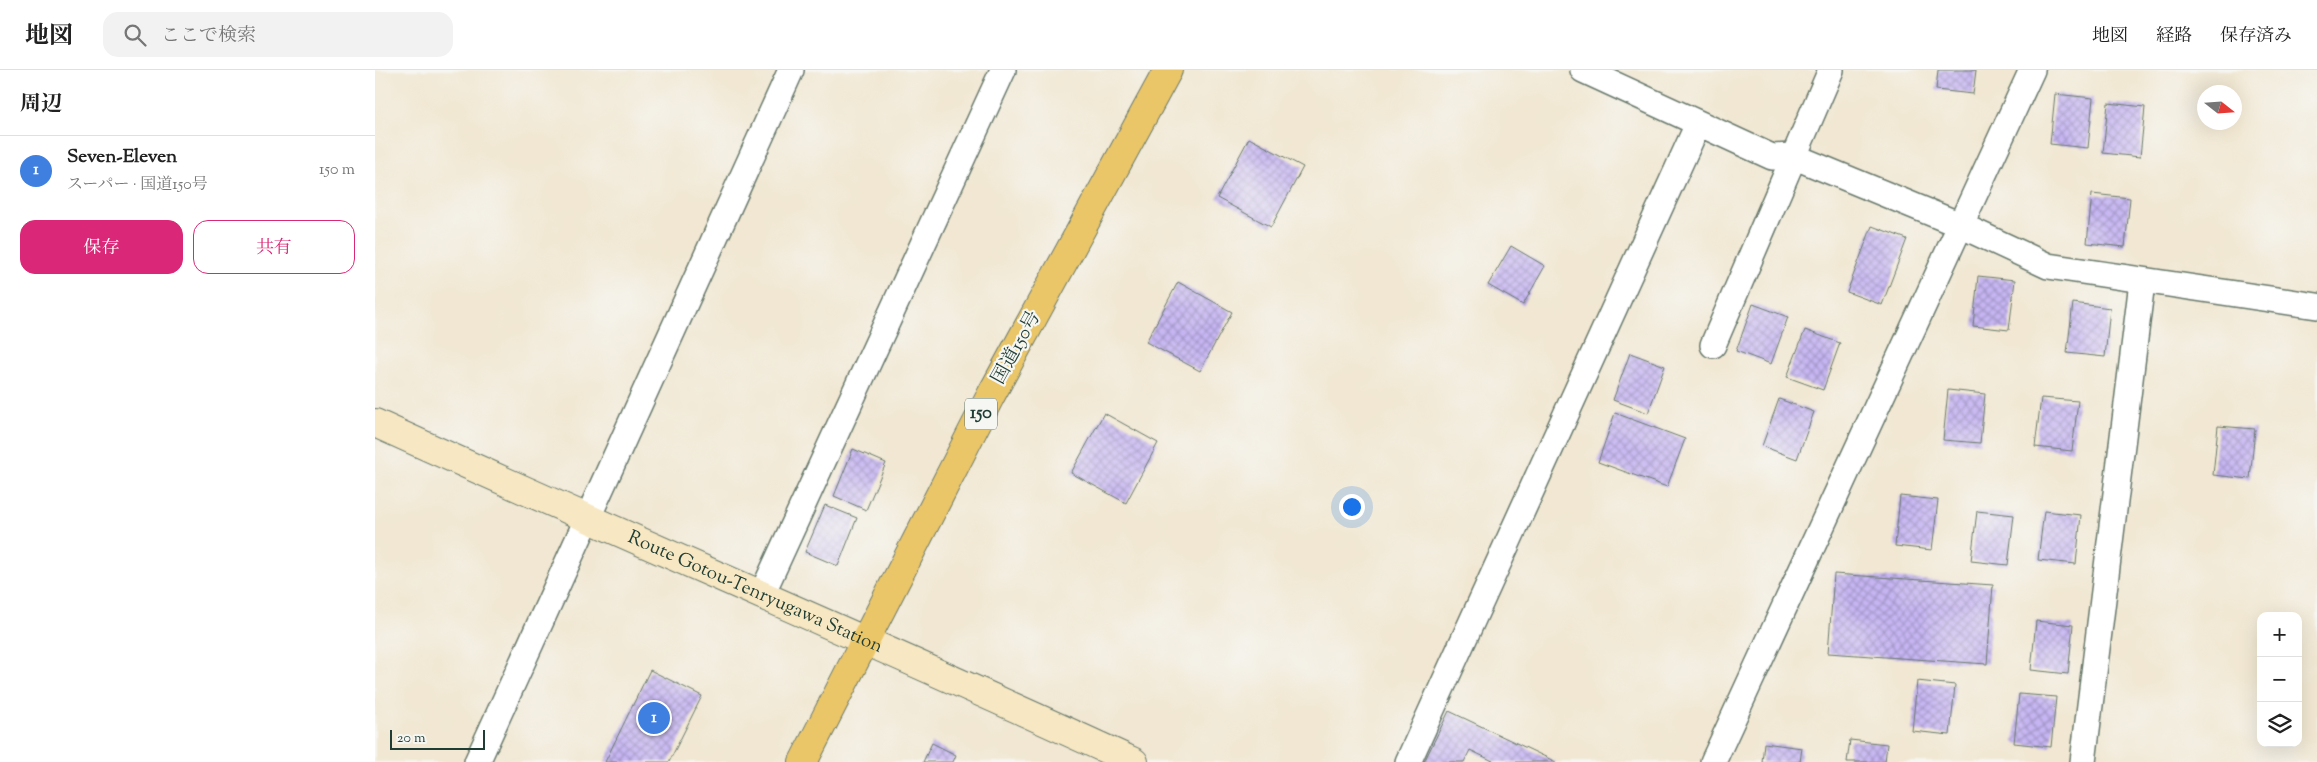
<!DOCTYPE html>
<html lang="ja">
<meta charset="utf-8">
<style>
body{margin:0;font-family:"Sorts Mill Goudy","Noto Serif JP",serif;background:#f2f2f2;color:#222}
.controls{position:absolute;right:15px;bottom:15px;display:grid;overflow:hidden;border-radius:10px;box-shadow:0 5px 20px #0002}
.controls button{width:45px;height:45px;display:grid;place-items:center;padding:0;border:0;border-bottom:1px solid #e0e0e0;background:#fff;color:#222;font:25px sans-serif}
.compass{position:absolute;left:1822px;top:15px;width:45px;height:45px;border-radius:50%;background:#fff;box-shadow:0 5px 20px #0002;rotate:107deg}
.scale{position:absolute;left:15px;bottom:12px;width:95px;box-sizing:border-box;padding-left:5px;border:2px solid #1f3d34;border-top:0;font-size:14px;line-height:18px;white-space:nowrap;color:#1f3d34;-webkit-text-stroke:4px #f6f6f2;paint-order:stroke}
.you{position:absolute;left:976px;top:436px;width:18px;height:18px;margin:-12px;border:4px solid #fff;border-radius:50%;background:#1a73e8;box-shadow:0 0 0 8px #1a73e833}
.badge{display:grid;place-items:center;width:32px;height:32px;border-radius:50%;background:#db2777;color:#fff;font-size:16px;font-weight:700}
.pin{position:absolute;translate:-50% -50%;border:2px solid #fff;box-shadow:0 1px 5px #0006}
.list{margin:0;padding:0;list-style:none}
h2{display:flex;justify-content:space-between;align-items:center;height:65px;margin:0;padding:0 20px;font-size:21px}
h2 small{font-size:16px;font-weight:400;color:#767676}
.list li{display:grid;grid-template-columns:32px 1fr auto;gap:15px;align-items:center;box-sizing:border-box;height:70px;padding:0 20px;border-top:1px solid #e0e0e0}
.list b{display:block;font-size:19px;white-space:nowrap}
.list p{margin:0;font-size:16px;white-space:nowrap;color:#767676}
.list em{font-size:16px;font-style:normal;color:#767676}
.actions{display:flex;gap:10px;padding:15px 20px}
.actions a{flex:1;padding:11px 0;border:1px solid #db2777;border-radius:15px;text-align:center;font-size:18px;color:#db2777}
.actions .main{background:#db2777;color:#fff}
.icon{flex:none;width:28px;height:28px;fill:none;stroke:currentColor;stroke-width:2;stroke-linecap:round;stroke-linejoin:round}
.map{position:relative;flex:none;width:1942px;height:692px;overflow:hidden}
header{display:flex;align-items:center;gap:30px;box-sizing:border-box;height:70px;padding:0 25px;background:#fff;border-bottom:1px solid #e0e0e0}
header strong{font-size:24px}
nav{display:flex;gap:28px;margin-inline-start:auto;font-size:18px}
.search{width:350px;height:45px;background:#f2f2f2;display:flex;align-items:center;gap:12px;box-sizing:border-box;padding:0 18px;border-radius:15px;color:#767676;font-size:19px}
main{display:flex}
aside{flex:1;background:#fff}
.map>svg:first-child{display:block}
.building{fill:url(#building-cross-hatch)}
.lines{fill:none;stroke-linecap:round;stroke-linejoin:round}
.minor-casing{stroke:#68786b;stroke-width:28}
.secondary-casing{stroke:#68786b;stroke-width:30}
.trunk-casing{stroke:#68786b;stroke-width:30}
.minor{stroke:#fff;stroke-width:25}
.secondary{stroke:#f7e8c3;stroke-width:28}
.trunk{stroke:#ebc669;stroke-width:28}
.labels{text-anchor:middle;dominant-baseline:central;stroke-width:4.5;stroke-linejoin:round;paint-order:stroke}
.shield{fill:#f6f6f2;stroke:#60746d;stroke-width:1}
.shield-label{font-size:18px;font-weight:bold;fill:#1f3d34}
.street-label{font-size:19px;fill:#1f3d34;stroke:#f6f6f2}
</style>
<header>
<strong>地図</strong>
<div class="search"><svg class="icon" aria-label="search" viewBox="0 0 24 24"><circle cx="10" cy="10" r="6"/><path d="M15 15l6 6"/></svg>ここで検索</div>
<nav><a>地図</a><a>経路</a><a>保存済み</a></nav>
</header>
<main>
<aside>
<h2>周辺<small></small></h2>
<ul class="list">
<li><span class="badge" style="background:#3f7fe0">1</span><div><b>Seven-Eleven</b><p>スーパー · 国道150号</p></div><em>150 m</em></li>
</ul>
<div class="actions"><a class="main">保存</a><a>共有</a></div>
</aside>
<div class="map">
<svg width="1942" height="692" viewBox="0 0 1942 692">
<defs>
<pattern id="building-cross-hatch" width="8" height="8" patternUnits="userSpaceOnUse" patternTransform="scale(1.25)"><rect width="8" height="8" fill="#c6b5f2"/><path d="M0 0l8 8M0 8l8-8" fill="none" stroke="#a094c5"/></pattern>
</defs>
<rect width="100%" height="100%" fill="#f6f6f2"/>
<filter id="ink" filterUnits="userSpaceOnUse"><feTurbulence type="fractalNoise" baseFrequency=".02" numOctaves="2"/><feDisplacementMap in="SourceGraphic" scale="10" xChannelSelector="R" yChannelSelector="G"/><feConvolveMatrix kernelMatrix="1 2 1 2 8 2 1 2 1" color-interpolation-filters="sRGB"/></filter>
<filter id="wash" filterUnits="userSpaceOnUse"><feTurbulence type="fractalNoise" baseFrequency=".0096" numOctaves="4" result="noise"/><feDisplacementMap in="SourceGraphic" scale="20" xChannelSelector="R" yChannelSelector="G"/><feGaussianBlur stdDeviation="1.12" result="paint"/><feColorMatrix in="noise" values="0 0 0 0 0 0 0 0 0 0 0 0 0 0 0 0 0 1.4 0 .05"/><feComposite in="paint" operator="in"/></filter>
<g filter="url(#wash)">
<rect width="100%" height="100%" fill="#f1e7d2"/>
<g id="blocks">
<g class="building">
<polygon points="1563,0 1601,0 1598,24 1561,20"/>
<polygon points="1680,24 1718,28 1713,78 1675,74"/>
<polygon points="1733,33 1770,37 1765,87 1728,83"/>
<polygon points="874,68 928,97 896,157 842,128"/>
<polygon points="1717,124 1755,128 1750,177 1712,173"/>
<polygon points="1497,156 1532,169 1507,235 1472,222"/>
<polygon points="1136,176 1170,196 1148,235 1113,215"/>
<polygon points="1603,206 1640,210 1634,260 1598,256"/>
<polygon points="803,212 857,242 825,301 771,272"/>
<polygon points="1698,233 1735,238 1730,287 1692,283"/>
<polygon points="1378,234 1413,247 1396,294 1361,281"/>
<polygon points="1430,260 1465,273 1448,320 1412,307"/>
<polygon points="1255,283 1290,296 1273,343 1238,330"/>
<polygon points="1573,320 1610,324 1605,373 1568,370"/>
<polygon points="1666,328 1703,331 1697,381 1660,377"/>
<polygon points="1404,329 1439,342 1422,389 1387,376"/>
<polygon points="729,343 783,373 751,433 696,403"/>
<polygon points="1240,343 1310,369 1292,417 1223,392"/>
<polygon points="1843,356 1880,359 1875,409 1838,405"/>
<polygon points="478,379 511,393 491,440 459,426"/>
<polygon points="1525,426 1563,430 1557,480 1520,476"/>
<polygon points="450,435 482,448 463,496 430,482"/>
<polygon points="1602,441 1639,445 1633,495 1596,491"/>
<polygon points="1669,441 1706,445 1701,494 1663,490"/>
<polygon points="1459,504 1618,515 1612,594 1453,583"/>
<polygon points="1661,551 1698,555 1693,604 1656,600"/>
<polygon points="275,600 327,626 294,692 230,692"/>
<polygon points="1542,611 1580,615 1575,665 1537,661"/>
<polygon points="1644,624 1681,627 1676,677 1639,673"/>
<polygon points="1074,641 1181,692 1120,692 1095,680 1089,692 1049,692"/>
<polygon points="1475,670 1512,674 1510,692 1472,692"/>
<polygon points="557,673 581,685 578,692 548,692"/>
<polygon points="1389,673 1427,678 1425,692 1387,692"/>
</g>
</g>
</g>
<g filter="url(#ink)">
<use href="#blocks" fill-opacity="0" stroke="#68786b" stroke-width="1"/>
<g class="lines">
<defs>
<g id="minor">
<polyline points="1208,0 1397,87 1418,86 1585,155 1673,196 1942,236"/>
<polyline points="1338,275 1456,0"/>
<polyline points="387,524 628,0"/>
<polyline points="102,692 416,0"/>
<polyline points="1033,692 1323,54"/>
<polyline points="1338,692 1657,0"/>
<polyline points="1708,692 1767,212"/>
</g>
<g id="secondary">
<path id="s1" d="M0,353C253,468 508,576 759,692"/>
</g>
<polyline id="trunk" points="428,692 616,325 793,0"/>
</defs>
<use href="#minor" class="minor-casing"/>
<use href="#secondary" class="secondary-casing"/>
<use href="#trunk" class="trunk-casing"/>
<use href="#minor" class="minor"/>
<use href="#secondary" class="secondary"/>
<use href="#trunk" class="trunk"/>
</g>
</g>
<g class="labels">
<rect class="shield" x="590" y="328.5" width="32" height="31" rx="4"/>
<g class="shield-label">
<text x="606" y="344">150</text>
</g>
<g class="street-label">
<text transform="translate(642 278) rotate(-61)">国道150号</text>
<text stroke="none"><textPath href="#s1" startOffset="416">Route Gotou-Tenryugawa Station</textPath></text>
</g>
</g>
</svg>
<div class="controls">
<button>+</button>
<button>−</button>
<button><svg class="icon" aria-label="layers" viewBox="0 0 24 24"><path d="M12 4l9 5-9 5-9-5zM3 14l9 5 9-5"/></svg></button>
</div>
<svg class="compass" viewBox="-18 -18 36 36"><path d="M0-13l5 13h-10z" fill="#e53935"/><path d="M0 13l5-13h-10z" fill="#767676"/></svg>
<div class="scale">20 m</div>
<div class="you"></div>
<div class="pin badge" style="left:279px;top:648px;background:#3f7fe0">1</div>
</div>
</main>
